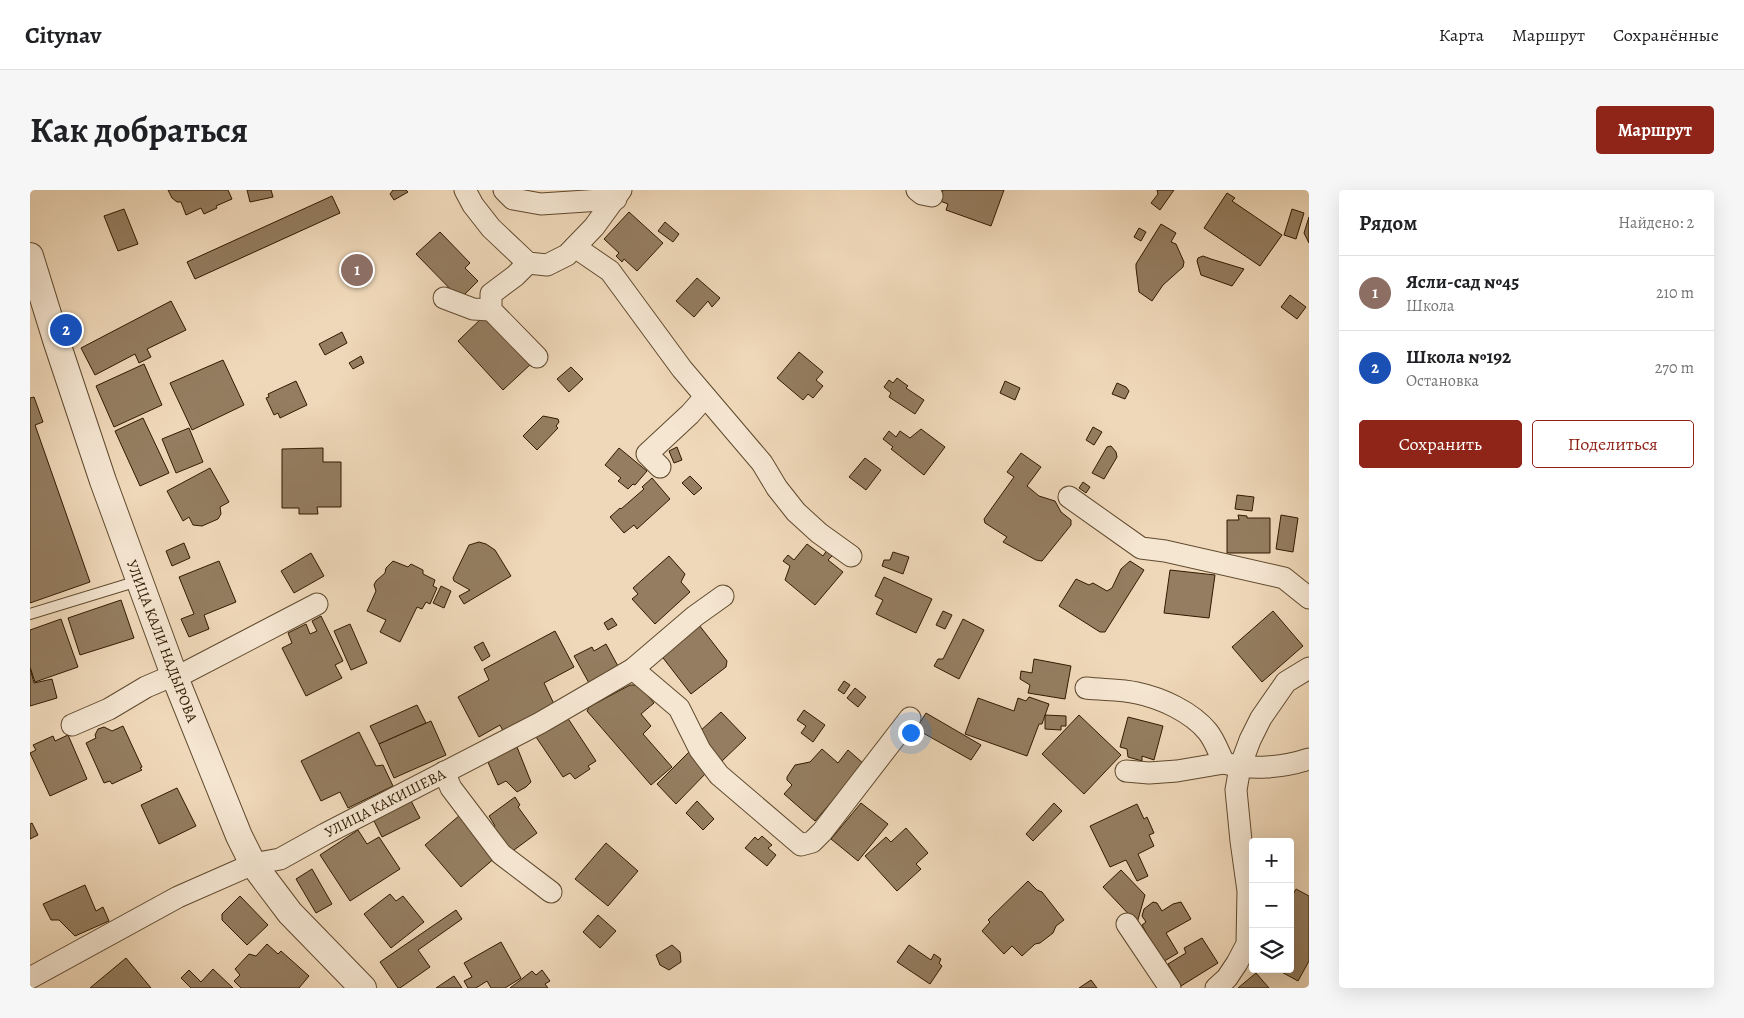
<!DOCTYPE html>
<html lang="ru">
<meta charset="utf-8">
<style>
body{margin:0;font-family:Alegreya,serif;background:#f6f6f6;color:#202124}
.controls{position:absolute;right:15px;bottom:15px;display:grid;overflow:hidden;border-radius:5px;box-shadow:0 5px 20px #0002}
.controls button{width:45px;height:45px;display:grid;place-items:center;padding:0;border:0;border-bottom:1px solid #e0e0e0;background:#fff;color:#202124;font:25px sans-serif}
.you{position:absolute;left:880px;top:542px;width:18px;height:18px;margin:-12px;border:4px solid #fff;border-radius:50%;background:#1a73e8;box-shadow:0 0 0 8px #1a73e833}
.badge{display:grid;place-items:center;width:32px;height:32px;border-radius:50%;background:#8f2418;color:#fff;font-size:16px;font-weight:700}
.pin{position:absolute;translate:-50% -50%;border:2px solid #fff;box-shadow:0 1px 5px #0006}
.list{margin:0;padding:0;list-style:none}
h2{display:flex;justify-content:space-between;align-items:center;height:65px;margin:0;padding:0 20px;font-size:21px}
h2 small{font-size:16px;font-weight:400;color:#757577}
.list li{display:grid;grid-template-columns:32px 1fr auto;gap:15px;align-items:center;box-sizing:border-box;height:75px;padding:0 20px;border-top:1px solid #e0e0e0}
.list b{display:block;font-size:19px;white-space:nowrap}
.list p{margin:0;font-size:16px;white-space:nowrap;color:#757577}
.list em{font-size:16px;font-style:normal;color:#757577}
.actions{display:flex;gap:10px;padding:15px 20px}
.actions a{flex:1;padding:11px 0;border:1px solid #8f2418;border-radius:5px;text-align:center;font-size:18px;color:#8f2418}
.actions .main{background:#8f2418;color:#fff}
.icon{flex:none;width:28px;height:28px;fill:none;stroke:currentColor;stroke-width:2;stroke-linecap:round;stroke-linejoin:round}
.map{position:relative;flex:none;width:1279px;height:798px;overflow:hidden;border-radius:5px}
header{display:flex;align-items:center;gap:30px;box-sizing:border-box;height:70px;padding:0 25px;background:#fff;border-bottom:1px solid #e0e0e0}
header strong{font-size:24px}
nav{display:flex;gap:28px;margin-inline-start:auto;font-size:18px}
.intro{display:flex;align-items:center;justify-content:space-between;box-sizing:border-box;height:120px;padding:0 30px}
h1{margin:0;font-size:35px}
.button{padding:12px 22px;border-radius:5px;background:#8f2418;color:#fff;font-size:18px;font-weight:700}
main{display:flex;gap:30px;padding:0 30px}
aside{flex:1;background:#fff;border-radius:5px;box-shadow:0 5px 20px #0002}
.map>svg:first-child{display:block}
.building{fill:#947d60;stroke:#311b00}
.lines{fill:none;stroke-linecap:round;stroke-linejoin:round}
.service-casing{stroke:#604a2e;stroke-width:12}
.minor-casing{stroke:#604a2e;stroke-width:23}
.tertiary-casing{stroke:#604a2e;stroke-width:28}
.service{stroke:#f5e6d2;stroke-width:10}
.minor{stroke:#f5e6d2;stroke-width:21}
.tertiary{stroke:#f5e6d2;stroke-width:26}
.labels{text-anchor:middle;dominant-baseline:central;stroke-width:4;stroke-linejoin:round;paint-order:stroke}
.street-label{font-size:15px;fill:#311b00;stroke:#f5e6d2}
</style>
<header>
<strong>Citynav</strong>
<nav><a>Карта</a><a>Маршрут</a><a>Сохранённые</a></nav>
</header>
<div class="intro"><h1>Как добраться</h1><a class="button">Маршрут</a></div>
<main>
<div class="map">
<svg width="1279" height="798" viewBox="0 0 1279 798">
<rect width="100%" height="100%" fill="#efd8b9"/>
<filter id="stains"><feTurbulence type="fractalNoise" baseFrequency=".004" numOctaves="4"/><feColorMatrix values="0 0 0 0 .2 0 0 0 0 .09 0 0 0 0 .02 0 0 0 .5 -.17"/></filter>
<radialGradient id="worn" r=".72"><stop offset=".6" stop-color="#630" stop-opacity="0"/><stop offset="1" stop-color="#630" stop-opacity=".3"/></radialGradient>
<g class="building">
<polygon points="138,0 198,0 202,9 186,16 187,18 174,24 171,18 156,25 151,12 147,12 142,8"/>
<polygon points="217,0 241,0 243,7 220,12"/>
<polygon points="363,0 376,0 378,2 364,10 360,4"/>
<polygon points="913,0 974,0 961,36 916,20 918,14 910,11"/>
<polygon points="1127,0 1144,0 1130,20 1121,13 1128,4"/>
<polygon points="1197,3 1205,8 1202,11 1252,45 1230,76 1174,38"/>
<polygon points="302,6 310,23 165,89 157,72"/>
<polygon points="94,19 108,54 88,61 74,26"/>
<polygon points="1262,19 1274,23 1266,49 1254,45"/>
<polygon points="599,22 633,53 607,81 594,69 592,72 586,66 589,63 574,49"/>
<polygon points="1279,27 1279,53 1274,43"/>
<polygon points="635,32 649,44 643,52 628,41"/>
<polygon points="1131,34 1146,43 1141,52 1146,54 1154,72 1153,77 1133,95 1122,111 1109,102 1106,78 1106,74"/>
<polygon points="1109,38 1116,42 1111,51 1104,47"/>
<polygon points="410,42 440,73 435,78 448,91 430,109 386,64"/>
<polygon points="1173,66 1181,69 1214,79 1202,96 1171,85 1167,71 1168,68"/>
<polygon points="667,88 690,108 682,117 678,111 664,127 646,111"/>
<polygon points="1260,105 1276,117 1267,129 1251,117"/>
<polygon points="141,111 156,140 117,159 121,167 109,173 105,164 65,185 51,158"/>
<polygon points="456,124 502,173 473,200 428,151"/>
<polygon points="312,142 317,153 295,165 289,154"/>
<polygon points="769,162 793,182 786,190 793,196 783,208 778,204 773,210 747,188"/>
<polygon points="331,166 334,173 323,179 319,173"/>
<polygon points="193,170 214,215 162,240 140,193"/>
<polygon points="114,174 132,215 84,237 66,196"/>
<polygon points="541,177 553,189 539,202 527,189"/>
<polygon points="867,188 878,196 876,198 894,210 885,224 859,207 861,203 854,197 859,190 863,193"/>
<polygon points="266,191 277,215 250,228 248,223 244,225 236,208 239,207 238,204"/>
<polygon points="975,191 990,198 985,210 970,203"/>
<polygon points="1087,193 1096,197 1099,201 1095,209 1082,204"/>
<polygon points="4,207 13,232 5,235 60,392 0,413 0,208"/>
<polygon points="513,226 528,229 529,232 526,236 528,238 507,260 493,246"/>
<polygon points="113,228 139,283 110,296 85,241"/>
<polygon points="1063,237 1072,242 1064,255 1056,250"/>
<polygon points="159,238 173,272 146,283 132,249"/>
<polygon points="891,239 915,257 894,285 861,259 863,257 853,249 859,241 866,247 870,241 880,248"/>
<polygon points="1081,256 1086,262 1087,267 1074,289 1062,283 1077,257"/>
<polygon points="647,257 652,270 644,273 639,261"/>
<polygon points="293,258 293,272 311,272 311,317 287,317 288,324 269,324 269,318 252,318 252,259"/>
<polygon points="589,258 617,281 605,295 603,294 598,299 588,291 591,288 575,275"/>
<polygon points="991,263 1011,277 997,296 1009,306 1025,311 1031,322 1041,330 1041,335 1012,371 1006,370 973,352 977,347 955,333 954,329 984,287 977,282"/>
<polygon points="835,268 851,280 836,300 819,287"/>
<polygon points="180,278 199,312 190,317 191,324 188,329 172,336 163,335 159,327 153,331 137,301"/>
<polygon points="660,286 672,298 664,305 652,293"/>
<polygon points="622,288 640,309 607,339 604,335 594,343 580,327 590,318 591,319 614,299 612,297"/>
<polygon points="1053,292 1060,297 1056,303 1049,298"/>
<polygon points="1207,305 1224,307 1222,321 1205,319"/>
<polygon points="1208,325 1217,326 1217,328 1240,328 1240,363 1197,363 1197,330 1209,330"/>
<polygon points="1251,325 1268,328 1263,362 1246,359"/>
<polygon points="449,352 456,354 465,360 481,386 434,414 429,406 440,400 424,391 423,388 439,355"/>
<polygon points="154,353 160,368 142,376 136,361"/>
<polygon points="777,354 793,366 797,360 803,365 798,370 813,382 785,415 755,390 760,376 753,371 758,365 764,370"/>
<polygon points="863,362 879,367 873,384 852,376 854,370 860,370"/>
<polygon points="281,363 294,386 264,403 251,381"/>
<polygon points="639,366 655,384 651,392 660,402 625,434 602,409 608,404 603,398"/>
<polygon points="189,371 206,412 174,425 179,439 159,447 151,429 164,424 149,387"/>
<polygon points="363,371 378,377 381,374 393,380 393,384 405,390 403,396 407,398 400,414 396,412 392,419 387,417 370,452 350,442 356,430 337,421 346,401 344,395 346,391 355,383 356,378"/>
<polygon points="1100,371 1114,380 1075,442 1070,442 1029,416 1046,389 1059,395 1063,393 1077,401 1082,398 1091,379"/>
<polygon points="1140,380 1185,385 1179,428 1134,423"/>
<polygon points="854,387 902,409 886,443 846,424 853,410 845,406"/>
<polygon points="411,396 421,401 414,418 403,413"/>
<polygon points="91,410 104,448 50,465 38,428"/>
<polygon points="913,421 922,425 915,439 906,435"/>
<polygon points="1243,421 1273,456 1232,492 1202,457"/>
<polygon points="291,426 313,471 305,475 312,488 276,506 252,458 262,453 258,443 276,434 280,444 287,441 282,431"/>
<polygon points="582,428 587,435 578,440 574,433"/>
<polygon points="31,429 48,477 5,492 0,477 0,440"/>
<polygon points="933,429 954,440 929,489 904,476 908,469 913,469"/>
<polygon points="320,434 337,473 321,480 304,441"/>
<polygon points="669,435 697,471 696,477 661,504 630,464"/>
<polygon points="525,441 544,477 514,493 524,514 473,541 470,535 449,547 428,507 459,490 454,479"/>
<polygon points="453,452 460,466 452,471 444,457"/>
<polygon points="576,454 589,478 559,493 544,466 562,457 564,461"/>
<polygon points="1004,469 1041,476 1035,509 998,503 1000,495 990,489 991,481 1002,483"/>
<polygon points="0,478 4,493 22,489 27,508 0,516"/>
<polygon points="814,491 820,495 814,504 808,500"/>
<polygon points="600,495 609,495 624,513 611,524 621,536 613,544 642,577 621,595 557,521 559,517"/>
<polygon points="825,498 836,507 828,517 817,508"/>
<polygon points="999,507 1019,514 1012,534 1009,534 997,566 935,544 948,508 984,521 988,508 996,511"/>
<polygon points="387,515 396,533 349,554 340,536"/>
<polygon points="774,520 795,535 783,552 771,543 776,536 767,530"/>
<polygon points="691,522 716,548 692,571 673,551 669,542"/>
<polygon points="896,523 951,555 941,570 886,539"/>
<polygon points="1015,525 1036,526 1036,536 1031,536 1031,540 1015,539"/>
<polygon points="1049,525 1091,565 1054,604 1012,564"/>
<polygon points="537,527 566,571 558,576 560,579 545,589 540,583 533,587 506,547"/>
<polygon points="1098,527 1133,536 1124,570 1112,566 1112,571 1098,567 1097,559 1090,557"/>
<polygon points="401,531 416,565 364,588 349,554"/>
<polygon points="93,536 112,577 110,578 112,580 82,594 80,591 74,593 56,553 66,548 65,545 68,539 74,537 82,541"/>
<polygon points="329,542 346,576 353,575 363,596 318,618 310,602 291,611 271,571"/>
<polygon points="38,545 57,589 20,606 0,563 6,560 3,555 23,546 25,551"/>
<polygon points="487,557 501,592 496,597 487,602 476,591 468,595 457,570"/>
<polygon points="792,559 808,573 818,560 834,574 785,631 754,604 762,595 757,590 757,587 765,575 780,572"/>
<polygon points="660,561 679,580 646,614 627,594"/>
<polygon points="147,598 166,636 129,654 111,615"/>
<polygon points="379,607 390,628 352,647 342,627"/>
<polygon points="485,607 490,615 488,617 507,643 480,663 462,638 465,636 459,626"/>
<polygon points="667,611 684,629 673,640 656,623"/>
<polygon points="831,613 858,634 828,671 801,649"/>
<polygon points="1024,613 1032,621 1003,651 996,644"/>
<polygon points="1107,614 1114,629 1117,627 1124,643 1119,645 1124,656 1108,664 1118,686 1107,691 1096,670 1080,677 1060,636"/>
<polygon points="430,625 466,667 431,697 395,655"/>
<polygon points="2,633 8,645 0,649 0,634"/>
<polygon points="876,638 898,663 886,674 891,679 867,701 835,666 856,647 861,652"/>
<polygon points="328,640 337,654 349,647 370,679 320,711 290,665"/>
<polygon points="732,646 742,655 738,658 746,665 737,676 715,658 725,647 728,650"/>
<polygon points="576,653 608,681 578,716 545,689"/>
<polygon points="282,679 302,714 286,723 266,689"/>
<polygon points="1091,680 1115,705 1107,733 1073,697"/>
<polygon points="998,691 1007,700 1012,702 1034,730 1026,736 1023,743 1010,753 1005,754 992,766 982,756 974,764 952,741 960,732 958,730"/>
<polygon points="55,695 66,721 73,717 79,731 45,746 29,730 21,730 13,714"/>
<polygon points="1266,699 1279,706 1279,771 1268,791 1246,779 1260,779 1260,710"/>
<polygon points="360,704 366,711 373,706 394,732 361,758 334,724"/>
<polygon points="210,706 238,735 217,755 192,730 192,724"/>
<polygon points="1123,712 1127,713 1132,721 1143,714 1151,712 1161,729 1136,743 1148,763 1131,773 1116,748 1118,746 1112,735 1116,732 1112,726 1114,719"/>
<polygon points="426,720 432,729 388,760 400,777 370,798 368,798 350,772"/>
<polygon points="568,725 586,741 570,758 553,742"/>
<polygon points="1172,748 1188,773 1151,796 1138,774 1156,763 1154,758"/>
<polygon points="471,752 491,788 475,798 461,798 457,791 446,798 438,798 434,791 442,787 434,773"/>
<polygon points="237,754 248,764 251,761 279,786 269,798 211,798 204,791 210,785 205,779 219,764 226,766"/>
<polygon points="642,755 650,762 651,772 639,780 630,775 626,765"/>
<polygon points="879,755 901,770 904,764 911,769 909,773 912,776 900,794 867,772"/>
<polygon points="96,768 121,798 60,798"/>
<polygon points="183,779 203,798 161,798 151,788 159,780 171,792"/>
<polygon points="512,780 520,791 515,794 518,798 480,798 502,781 506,785"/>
<polygon points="1226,783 1239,798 1208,798"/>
<polygon points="424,786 432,798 406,798"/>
<polygon points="1061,790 1067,798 1049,798"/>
</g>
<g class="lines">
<defs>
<polyline id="service" points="0,424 108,391"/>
<g id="minor">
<polyline points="435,0 443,15 461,38 498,73 517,75 537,65 564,37 591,0"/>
<polyline points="474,0 483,9 511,14 586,9"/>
<polyline points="887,0 892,4 902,6"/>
<polyline points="545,57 580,81 652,179 732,273 747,298 766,322 789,343 821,366"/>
<polyline points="498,73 485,86 461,104 461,120 507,167"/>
<polyline points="414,108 443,119 461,120"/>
<polyline points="630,277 617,264 660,224 675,207"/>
<polyline points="1039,307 1111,358 1135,361 1254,388 1279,408"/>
<polyline points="603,479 649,518 670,560 689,585 771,655 782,652 792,642 880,528"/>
<polyline points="145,488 287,414"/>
<path d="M1056,498C1073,500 1091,499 1107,503C1131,508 1162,522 1178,542C1185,551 1189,563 1194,573C1221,580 1252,578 1279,569"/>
<polyline points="42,535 79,519 116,497 144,485"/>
<polyline points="1096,581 1119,583 1147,581 1194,573"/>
<polyline points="414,582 421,598 471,664 521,702"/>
<polyline points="1097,734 1140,798"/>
<polyline points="0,788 148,707 223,674 250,669 295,644 510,533 603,479 665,426 693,406"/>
<polyline points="1186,798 1197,788 1207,773 1217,754 1218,701 1211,651 1206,600 1210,577 1220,550 1231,528 1256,492 1279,478"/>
</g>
<polyline id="tertiary" points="0,66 27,153 73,291 144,485 209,646 223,674 260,723 333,798"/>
</defs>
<use href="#service" class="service-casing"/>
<use href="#minor" class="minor-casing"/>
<use href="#tertiary" class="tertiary-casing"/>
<use href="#service" class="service"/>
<use href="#minor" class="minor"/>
<use href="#tertiary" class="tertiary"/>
</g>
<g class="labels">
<g class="street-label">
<text transform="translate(132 451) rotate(69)">УЛИЦА КАЛИ НАДЫРОВА</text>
<text transform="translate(355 613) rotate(-27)">УЛИЦА КАКИШЕВА</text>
</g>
</g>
<rect width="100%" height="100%" filter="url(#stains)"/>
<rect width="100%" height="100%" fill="url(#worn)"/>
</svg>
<div class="controls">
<button>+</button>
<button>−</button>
<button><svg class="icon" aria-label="layers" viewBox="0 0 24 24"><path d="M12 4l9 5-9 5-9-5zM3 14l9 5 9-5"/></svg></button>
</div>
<div class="you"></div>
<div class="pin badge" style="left:327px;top:80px;background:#8d6e63">1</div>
<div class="pin badge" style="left:36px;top:140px;background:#1a4fb4">2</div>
</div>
<aside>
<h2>Рядом<small>Найдено: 2</small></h2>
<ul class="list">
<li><span class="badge" style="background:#8d6e63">1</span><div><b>Ясли-сад №45</b><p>Школа</p></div><em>210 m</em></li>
<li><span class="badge" style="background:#1a4fb4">2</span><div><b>Школа №192</b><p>Остановка</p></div><em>270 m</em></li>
</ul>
<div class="actions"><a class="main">Сохранить</a><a>Поделиться</a></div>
</aside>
</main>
